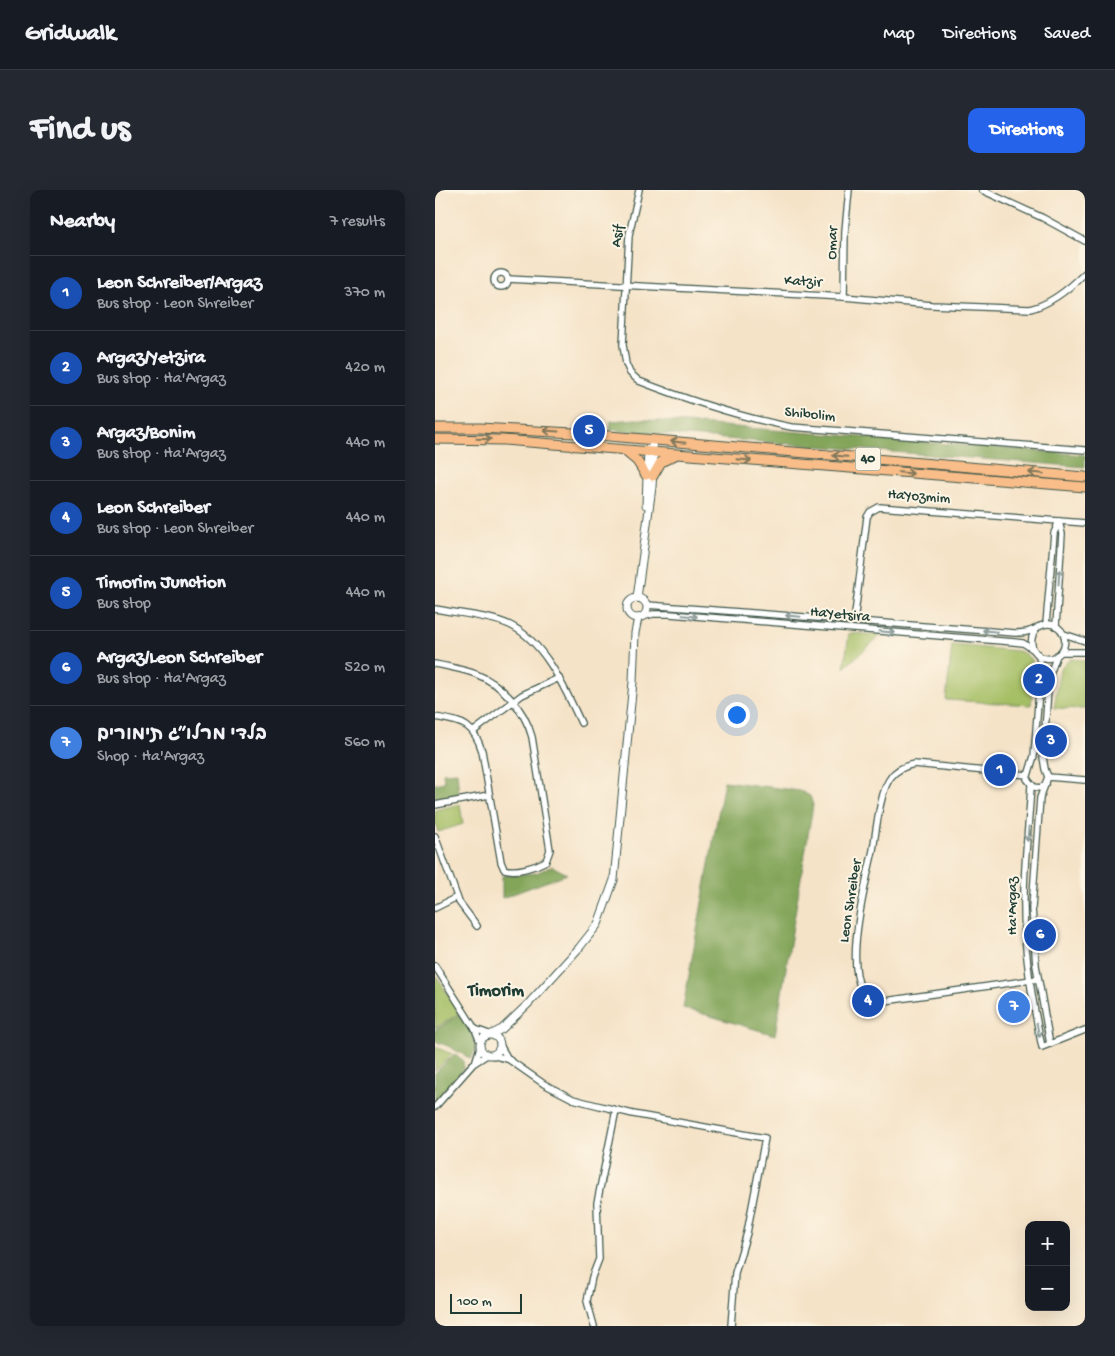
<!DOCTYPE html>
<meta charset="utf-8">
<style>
body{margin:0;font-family:"Gochi Hand","Playpen Sans Hebrew",sans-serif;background:#242831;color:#f1f3f6}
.controls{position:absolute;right:15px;bottom:15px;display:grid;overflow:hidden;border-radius:10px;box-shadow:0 5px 20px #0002}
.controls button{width:45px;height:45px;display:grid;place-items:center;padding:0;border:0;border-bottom:1px solid #363941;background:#171b24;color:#f1f3f6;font:25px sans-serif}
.scale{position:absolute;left:15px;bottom:12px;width:72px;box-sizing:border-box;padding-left:5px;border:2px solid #1f3d34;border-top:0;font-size:14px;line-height:18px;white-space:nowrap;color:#1f3d34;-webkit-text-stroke:4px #fcf5e5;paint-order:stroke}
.you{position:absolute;left:301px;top:524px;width:18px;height:18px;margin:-12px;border:4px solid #fff;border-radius:50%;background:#1a73e8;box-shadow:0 0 0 8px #1a73e833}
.badge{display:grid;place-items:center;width:32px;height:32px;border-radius:50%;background:#2563eb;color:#fff;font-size:16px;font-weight:700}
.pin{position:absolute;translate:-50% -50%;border:2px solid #fff;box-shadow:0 1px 5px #0006}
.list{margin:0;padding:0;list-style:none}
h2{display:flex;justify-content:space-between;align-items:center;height:65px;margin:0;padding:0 20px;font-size:21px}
h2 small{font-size:16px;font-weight:400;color:#9ea1a6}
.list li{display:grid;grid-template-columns:32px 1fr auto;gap:15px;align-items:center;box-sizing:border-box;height:75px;padding:0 20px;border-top:1px solid #363941}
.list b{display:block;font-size:19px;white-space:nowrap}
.list p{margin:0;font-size:16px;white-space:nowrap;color:#9ea1a6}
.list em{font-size:16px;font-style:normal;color:#9ea1a6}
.map{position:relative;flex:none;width:650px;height:1136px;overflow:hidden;border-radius:10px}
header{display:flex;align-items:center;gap:30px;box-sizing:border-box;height:70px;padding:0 25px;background:#171b24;border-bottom:1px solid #363941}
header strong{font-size:24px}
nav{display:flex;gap:28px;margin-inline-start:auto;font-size:18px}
.intro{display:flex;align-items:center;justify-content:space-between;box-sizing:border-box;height:120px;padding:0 30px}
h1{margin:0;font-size:35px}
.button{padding:12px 22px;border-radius:10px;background:#2563eb;color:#fff;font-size:18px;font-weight:700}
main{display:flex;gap:30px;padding:0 30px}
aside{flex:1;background:#171b24;border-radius:10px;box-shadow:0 5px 20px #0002}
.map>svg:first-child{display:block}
.green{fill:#a4be64;stroke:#627e4c}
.forest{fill:#83a55a;stroke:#517147}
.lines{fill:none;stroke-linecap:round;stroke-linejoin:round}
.minor-casing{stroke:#3f564a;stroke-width:8}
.tertiary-casing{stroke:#3f564a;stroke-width:9}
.trunk-casing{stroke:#3f564a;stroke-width:11}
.minor{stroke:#fff;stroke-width:5.5}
.tertiary{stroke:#fff;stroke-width:7}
.trunk{stroke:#f8bd88;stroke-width:9}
.oneway{stroke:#81775a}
.oneway2{stroke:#8f9e9a}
.labels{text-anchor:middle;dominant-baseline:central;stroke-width:4;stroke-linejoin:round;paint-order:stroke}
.shield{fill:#fcf5e5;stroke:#617469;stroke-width:1}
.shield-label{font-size:14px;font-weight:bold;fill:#1f3d34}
.street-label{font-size:15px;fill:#1f3d34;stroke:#fcf5e5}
.quarter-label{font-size:18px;font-weight:bold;fill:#1f3d34;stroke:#fcf5e5}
</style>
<header>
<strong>Gridwalk</strong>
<nav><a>Map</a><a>Directions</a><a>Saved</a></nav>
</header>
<div class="intro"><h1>Find us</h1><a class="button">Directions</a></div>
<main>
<aside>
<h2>Nearby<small>7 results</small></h2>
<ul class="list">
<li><span class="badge" style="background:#1a4fb4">1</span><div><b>Leon Schreiber/Argaz</b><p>Bus stop · Leon Shreiber</p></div><em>370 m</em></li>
<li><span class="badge" style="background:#1a4fb4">2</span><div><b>Argaz/Yetzira</b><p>Bus stop · Ha'Argaz</p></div><em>420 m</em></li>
<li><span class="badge" style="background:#1a4fb4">3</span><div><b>Argaz/Bonim</b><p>Bus stop · Ha'Argaz</p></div><em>440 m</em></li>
<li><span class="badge" style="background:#1a4fb4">4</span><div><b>Leon Schreiber</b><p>Bus stop · Leon Shreiber</p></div><em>440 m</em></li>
<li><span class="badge" style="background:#1a4fb4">5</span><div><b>Timorim Junction</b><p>Bus stop</p></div><em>440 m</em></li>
<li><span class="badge" style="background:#1a4fb4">6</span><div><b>Argaz/Leon Schreiber</b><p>Bus stop · Ha'Argaz</p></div><em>520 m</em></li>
<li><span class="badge" style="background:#3f7fe0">7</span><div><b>בלדי מרלו״ג תימורים</b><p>Shop · Ha'Argaz</p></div><em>560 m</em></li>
</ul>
</aside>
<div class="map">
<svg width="650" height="1136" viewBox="0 0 650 1136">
<rect width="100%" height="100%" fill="#fcf5e5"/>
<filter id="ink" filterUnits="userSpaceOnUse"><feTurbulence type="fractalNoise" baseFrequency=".02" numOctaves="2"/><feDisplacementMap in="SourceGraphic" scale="10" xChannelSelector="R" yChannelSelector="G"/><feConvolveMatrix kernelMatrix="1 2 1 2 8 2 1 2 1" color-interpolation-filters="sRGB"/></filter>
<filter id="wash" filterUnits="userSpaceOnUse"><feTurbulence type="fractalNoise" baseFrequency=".0096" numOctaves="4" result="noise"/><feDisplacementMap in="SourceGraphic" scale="20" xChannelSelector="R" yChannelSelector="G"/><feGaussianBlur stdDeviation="1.12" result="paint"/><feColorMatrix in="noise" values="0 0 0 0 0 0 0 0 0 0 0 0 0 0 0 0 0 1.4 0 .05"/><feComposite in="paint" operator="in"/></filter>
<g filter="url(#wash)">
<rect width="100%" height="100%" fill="#f5e3c8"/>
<g class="green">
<polygon points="414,443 446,445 409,478"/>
<path d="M517,455L583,461C588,463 593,465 596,470C601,478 597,505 596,515L511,510Z"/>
<polygon points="635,469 650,470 650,519 619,518 625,478"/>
<polygon points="25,614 28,634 3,642 0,631 0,620"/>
<polygon points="0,784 25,823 0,838"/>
<polygon points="0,857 17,864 0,881"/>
</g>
<g class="forest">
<polygon points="201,229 650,265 650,277 175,240 176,231"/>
<polygon points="22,582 24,605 0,608 0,594 9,592 8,583"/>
<polygon points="289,591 365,601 375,606 378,615 340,845 248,818"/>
<polygon points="117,676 132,684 67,708 67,686 101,683"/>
<path d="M25,824C34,838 47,854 36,869L13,856L0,851V840Z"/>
<polygon points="19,864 28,870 29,879 0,913 0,883"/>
</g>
</g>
<g filter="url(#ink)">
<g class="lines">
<defs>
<g id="minor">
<path d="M204,0L194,45L188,155L191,174L195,183L204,191C253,210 304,227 356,237L650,260"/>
<polyline points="547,0 608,28 650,51"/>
<circle cx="66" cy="90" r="7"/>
<path d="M73,89L409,107L497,115L595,119C616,114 635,98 650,83"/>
<polyline points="409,107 410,41 414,0"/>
<path d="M212,415L580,443C585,443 590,443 595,441C602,439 606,434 613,434C628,434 635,452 625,463C609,479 585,456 603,437"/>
<path d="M0,419C21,423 56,426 75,435C110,452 130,499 146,533"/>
<polyline points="207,427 218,424 235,424 579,452 588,453 599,460"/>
<polyline points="419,432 432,327 435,322 444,317 650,333"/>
<polyline points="611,434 619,343 624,331"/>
<polyline points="621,436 627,344 624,331"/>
<polyline points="629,444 650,451"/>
<polyline points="626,462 650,462"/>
<polyline points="603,464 605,471 605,487 599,566 592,589 599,597 605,598 611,594"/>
<path d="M0,474C32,480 54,484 76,509C86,520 93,532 97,547L115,660L111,671C100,677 81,683 69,679L66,672L47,561C38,532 26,532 0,527"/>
<polyline points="39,541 87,505 124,488"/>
<path d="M592,585L479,574C470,576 462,579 456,587C445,600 441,642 438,660C432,690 399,804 443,812L603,789"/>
<polyline points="613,587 650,590"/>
<path d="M596,595C594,636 588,676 589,717C589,764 597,811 607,857L650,840"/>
<polyline points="0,615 54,605"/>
<polyline points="0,646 24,712 42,736"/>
<polyline points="0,718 22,707"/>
<polyline points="0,776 40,839 45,852"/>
<polyline points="40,839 54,844"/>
<polyline points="615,854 601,775 597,718 605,608 613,587 610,579 608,567 614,487 622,465"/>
<polyline points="65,855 73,869"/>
<polyline points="56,865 73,869 109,894 138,909 157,914 198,924 330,948 312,1043 300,1083 296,1136"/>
<polyline points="41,870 45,857"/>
<polyline points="0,917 38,874 52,865"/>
<polyline points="159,1136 152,1111 157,1087 164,1069 162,1013 181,920"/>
</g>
<g id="tertiary">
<polyline points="211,315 213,259"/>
<circle cx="202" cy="418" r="10"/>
<polyline points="202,408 217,297 219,262 216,250"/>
<polyline points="57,844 67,839 93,814 144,758 163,734 179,690 198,492 200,443 203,428"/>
<circle cx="55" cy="855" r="10"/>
</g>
<g id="trunk">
<polyline points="0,238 45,238 139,243 650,287"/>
<polyline points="0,249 69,250 650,297"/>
<polyline points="190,261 202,271 211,285"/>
<polyline points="218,286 226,272 240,265"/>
</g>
</defs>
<use href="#minor" class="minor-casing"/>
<use href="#tertiary" class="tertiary-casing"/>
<use href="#trunk" class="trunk-casing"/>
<use href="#minor" class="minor"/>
<use href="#tertiary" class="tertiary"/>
<use href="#trunk" class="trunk"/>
</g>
<defs><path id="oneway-shaft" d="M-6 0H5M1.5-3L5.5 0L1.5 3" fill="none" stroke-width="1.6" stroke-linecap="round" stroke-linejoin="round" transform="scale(1.25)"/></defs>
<g class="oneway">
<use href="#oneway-shaft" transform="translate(116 241) rotate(-176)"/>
<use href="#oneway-shaft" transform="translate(49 249) rotate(2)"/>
<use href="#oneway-shaft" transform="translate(243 252) rotate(-175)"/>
<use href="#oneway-shaft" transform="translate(405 266) rotate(-175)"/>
<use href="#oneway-shaft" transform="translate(309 270) rotate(5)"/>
<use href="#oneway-shaft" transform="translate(471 283) rotate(5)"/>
<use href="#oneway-shaft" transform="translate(601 283) rotate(-175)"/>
</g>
<g class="oneway2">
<use href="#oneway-shaft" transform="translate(624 387) rotate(-86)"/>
<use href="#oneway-shaft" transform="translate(255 426) rotate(5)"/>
<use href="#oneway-shaft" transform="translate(358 426) rotate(-175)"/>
<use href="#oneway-shaft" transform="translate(555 441) rotate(-175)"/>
<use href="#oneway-shaft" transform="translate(452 442) rotate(5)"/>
<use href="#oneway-shaft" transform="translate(593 644) rotate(95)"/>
<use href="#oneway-shaft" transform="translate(603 840) rotate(79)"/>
</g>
</g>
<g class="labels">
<rect class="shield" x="420.5" y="257.5" width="25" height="23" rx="4"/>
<g class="shield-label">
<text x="433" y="269">40</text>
</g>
<g class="street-label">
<text transform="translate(183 46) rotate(-82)">Asif</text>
<text transform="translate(398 53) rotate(-88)">Omar</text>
<text transform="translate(368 92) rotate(3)">Katzir</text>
<text transform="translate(375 225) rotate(6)">Shibolim</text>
<text transform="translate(484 307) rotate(4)">HaYozmim</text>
<text transform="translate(405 425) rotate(5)">HaYetsira</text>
<text transform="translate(416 711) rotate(-81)">Leon Shreiber</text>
<text transform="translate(578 716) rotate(-90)">Ha'Argaz</text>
</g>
<g class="quarter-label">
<text x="61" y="801">Timorim</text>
</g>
</g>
</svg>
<div class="controls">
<button>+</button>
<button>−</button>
</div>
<div class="scale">100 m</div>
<div class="you"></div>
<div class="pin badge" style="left:565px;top:580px;background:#1a4fb4">1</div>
<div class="pin badge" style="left:604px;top:490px;background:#1a4fb4">2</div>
<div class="pin badge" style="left:616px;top:551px;background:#1a4fb4">3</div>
<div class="pin badge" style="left:433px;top:811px;background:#1a4fb4">4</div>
<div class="pin badge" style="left:154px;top:241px;background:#1a4fb4">5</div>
<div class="pin badge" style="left:605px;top:745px;background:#1a4fb4">6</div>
<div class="pin badge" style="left:579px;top:817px;background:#3f7fe0">7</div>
</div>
</main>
